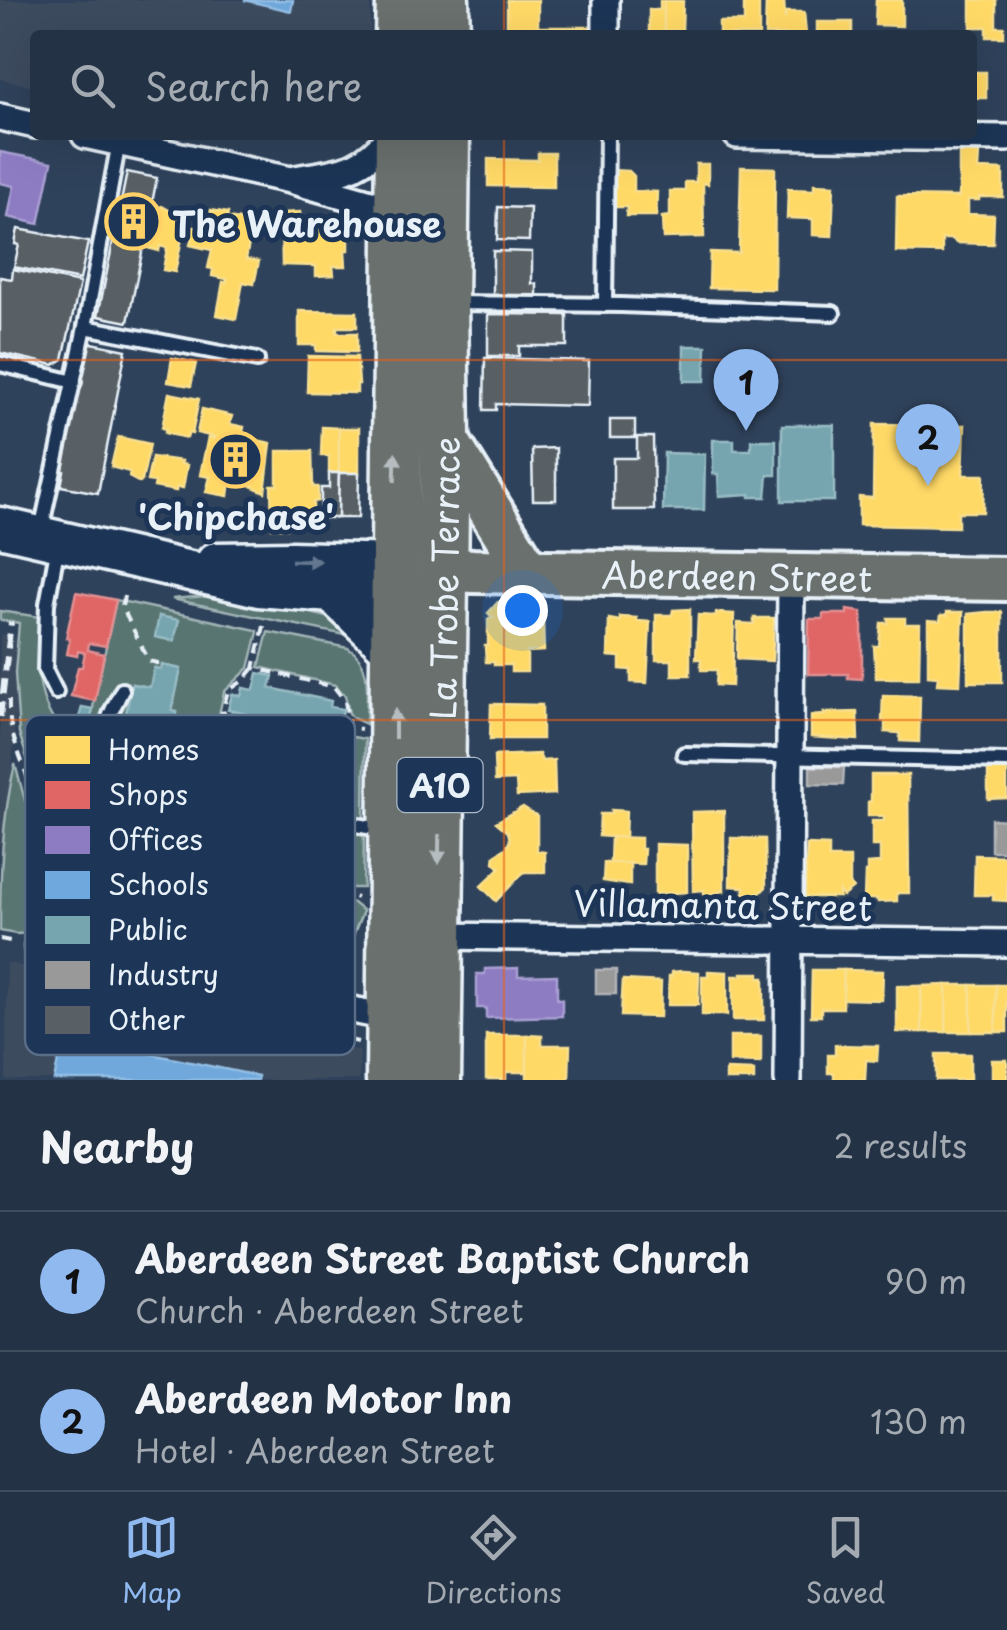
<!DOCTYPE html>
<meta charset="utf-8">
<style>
body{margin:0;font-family:"Playpen Sans",sans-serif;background:#2f3e4f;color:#f1f3f6}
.you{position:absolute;left:522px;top:610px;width:35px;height:35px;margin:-25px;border:8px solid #fff;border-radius:50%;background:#1a73e8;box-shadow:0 0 0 15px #1a73e833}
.badge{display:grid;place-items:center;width:65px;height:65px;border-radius:50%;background:#90b9f0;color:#111;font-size:32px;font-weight:700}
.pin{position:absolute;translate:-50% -82px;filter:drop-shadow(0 2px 5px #0008)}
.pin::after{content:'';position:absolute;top:52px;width:35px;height:30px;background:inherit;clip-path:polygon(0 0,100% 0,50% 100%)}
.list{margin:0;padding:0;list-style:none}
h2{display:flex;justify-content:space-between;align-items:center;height:130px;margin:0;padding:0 40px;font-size:42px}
h2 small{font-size:32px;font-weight:400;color:#a3aab2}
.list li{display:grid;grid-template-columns:65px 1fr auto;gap:30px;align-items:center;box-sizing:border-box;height:140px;padding:0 40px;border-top:2px solid #404d5d}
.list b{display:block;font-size:38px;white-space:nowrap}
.list p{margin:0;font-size:32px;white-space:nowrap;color:#a3aab2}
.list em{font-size:32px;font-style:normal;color:#a3aab2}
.icon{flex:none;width:55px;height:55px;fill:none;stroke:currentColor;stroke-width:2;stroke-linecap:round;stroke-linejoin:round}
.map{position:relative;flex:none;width:1007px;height:1080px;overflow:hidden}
.search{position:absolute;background:#233244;box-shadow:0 10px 40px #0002;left:30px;right:30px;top:30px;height:110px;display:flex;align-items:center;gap:25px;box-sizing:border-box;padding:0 35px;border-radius:10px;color:#a3aab2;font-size:38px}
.sheet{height:410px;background:#233244}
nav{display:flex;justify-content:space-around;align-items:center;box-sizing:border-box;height:140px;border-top:2px solid #404d5d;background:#233244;font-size:28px;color:#a3aab2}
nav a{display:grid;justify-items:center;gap:5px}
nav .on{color:#90b9f0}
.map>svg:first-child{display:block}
.built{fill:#3c4b5e}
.green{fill:#597572;stroke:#a0b3b5;stroke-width:2.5}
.homes{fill:#ffd966;stroke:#f8e092;stroke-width:2.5}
.shops{fill:#e06666;stroke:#e29092;stroke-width:2.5}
.offices{fill:#8e7cc3;stroke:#a99fd3;stroke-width:2.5}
.schools{fill:#6fa8dc;stroke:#93bee4;stroke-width:2.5}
.public{fill:#76a5af;stroke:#98bcc5;stroke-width:2.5}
.industry{fill:#999;stroke:#b1b3b6;stroke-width:2.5}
.building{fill:#596065;stroke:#e8f1f8;stroke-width:2.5}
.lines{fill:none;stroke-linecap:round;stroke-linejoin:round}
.lane-casing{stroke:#e8f1f8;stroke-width:20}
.street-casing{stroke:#e8f1f8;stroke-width:32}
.secondary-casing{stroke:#e8f1f8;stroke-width:45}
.primary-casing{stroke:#e8f1f8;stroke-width:50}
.highway-casing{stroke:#e8f1f8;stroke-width:55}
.path{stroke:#e8f1f8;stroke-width:4;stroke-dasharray:10 8;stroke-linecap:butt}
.lane{stroke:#1d3557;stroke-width:12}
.street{stroke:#1d3557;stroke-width:25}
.secondary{stroke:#1d3557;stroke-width:38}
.primary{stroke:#6b706d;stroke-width:42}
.highway{stroke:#6b706d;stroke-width:48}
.rail{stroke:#e8f1f8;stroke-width:6;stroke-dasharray:15 8;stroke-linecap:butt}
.oneway{fill:#b6bdc0}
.oneway2{fill:#64778f}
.grid{fill:none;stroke:#e86118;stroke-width:2.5;stroke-opacity:0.55}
.labels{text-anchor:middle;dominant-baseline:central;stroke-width:10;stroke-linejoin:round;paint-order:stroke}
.shield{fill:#1d3557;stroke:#abb9c8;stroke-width:2.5}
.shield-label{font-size:32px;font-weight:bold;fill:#e8f1f8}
.poi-label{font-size:35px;font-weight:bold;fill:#e8f1f8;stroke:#1d3557;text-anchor:start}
.street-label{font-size:35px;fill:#e8f1f8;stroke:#1d3557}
.key{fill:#1d3557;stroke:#5a6d87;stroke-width:2.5}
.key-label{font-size:28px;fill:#e8f1f8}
</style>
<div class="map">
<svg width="1007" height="1080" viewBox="0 0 1007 1080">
<rect width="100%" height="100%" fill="#2f425b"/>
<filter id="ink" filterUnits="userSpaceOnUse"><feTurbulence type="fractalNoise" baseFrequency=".01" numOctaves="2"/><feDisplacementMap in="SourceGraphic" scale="20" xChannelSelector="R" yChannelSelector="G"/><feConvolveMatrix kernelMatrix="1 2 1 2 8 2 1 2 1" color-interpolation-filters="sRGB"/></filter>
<g filter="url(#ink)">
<g class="built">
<polygon points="0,0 370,0 370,35 35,35 35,87 0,79"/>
<polygon points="0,634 21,640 0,934"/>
<polygon points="7,962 189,1014 360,1051 359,1080 6,1080"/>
</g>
<g class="green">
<polygon points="229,594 336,619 351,632 345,635 172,599"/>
<path d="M116,600L256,630L258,632L249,668L224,692L218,719L225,767L146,751L149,732L176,737L178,728L174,726L177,713L172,711L180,669L162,665L150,687L132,684L125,721H120L127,731L145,734L141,750C103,743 116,717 126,691L119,689L93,734L92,750L180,770L196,777L179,805L171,822L73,800L46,926L48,822L19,733L15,673L19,623L0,620V611L40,617C37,664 33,700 66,737L63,751L83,754Z"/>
<path d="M268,632L348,648C374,664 366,697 366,724L353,718L349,713L345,695L335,685L259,667Z"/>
<polygon points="353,737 365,739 364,817 353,816 323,791 329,756"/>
<path d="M15,764L29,815L33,925L32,933L16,934L0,931C0,876 2,819 15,764Z"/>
<polygon points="298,798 305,799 336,823 364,837 363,888 350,888 342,882 343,872 339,863 296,854 293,852 298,829 293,820"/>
<polygon points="224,874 221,887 270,902 272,896 288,899 287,904 317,911 329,911 334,902 339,900 353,903 363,911 338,973 290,967 155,943 169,886"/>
</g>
<g class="homes">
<polygon points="507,0 538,0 538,27 598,27 598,35 507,35"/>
<polygon points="744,0 759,0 759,35 719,35 719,22 744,22"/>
<polygon points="766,0 784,0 785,19 786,12 804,12 806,35 765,35"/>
<polygon points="876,0 902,0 902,26 875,25"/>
<polygon points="971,0 996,0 996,27 1004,27 1004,37 987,37 987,27 971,27"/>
<polygon points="660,1 664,1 664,31 662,31 661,35 649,35 649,10 660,10"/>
<polygon points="664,1 683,1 682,31 664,31"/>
<rect x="817" y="22" width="35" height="13"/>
<polygon points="972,66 973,72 986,72 986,98 972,98"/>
<polygon points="959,152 979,153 978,169 1003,170 1003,197 979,197 979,200 968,200 968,214 994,215 993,244 956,243 953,239 942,239 942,253 896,252 897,196 959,197"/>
<polygon points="538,153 554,153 554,187 488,186 488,159 538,160"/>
<polygon points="696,164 708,164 708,184 703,183 704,237 663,238 662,217 670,216 670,191 685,191 685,182 696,182"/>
<polygon points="741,167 775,168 774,289 709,288 710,252 739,253"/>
<polygon points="610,170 629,171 634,176 634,191 657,192 656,216 626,216 627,207 610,207"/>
<polygon points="814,184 834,185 832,236 813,235 813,219 787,218 788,189 814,190"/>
<polygon points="162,206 169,210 185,211 187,214 175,272 163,270 167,248 160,246 159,251 148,248 156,208"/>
<polygon points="211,210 228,213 227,218 253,222 246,259 259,261 254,284 243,282 236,319 217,315 223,282 226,283 227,279 212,276 213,269 208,268 212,250 190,245 194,227 207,230"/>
<polygon points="300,212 301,225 334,223 334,230 349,229 349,250 345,250 346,266 333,266 334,275 316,276 316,266 282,265 281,223 284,223 283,213"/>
<polygon points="299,311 357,312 357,327 337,327 337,333 357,333 357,352 316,351 316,345 299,345"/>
<polygon points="308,356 357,357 359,384 357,384 357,393 307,392"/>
<polygon points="172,358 196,363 191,386 168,382"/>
<polygon points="169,393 199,399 192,434 188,433 187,438 165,433 166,429 162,428"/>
<polygon points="202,409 232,416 230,424 244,427 242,437 271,443 265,492 251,486 252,483 230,479 228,496 206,492 210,477 200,475 208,437 215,439 215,437 197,433"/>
<polygon points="874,424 965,425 963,475 984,475 983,512 958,512 958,527 859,525 859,497 873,498"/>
<polygon points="322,427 339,428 339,473 329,473 329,456 321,456"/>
<rect x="339" y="428" width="20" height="45"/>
<polygon points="118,437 150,444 142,481 140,483 129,477 130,472 111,467"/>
<polygon points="277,451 312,451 313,487 318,487 318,501 313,502 313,524 306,527 287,523 287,528 272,528 271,485 277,485"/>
<polygon points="152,457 182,461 181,464 187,465 183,488 177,487 176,491 154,487 155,482 147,481"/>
<polygon points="498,602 501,602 504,608 536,607 536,619 543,619 544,651 527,652 527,672 511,672 511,665 494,665 494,662 486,662 485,646 488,646 488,619 493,618 488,613"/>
<polygon points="690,609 690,675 672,675 672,660 656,660 656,615 672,615 673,610"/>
<polygon points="947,612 963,612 960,685 937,684 938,676 928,675 928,620 940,621 941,615 947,615"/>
<polygon points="987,612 1002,612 1002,682 968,682 968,614"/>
<polygon points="716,613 734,614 732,686 716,685 717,670 701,670 701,659 696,659 698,615 716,616"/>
<polygon points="620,617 637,618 637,621 650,622 647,683 631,682 631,670 620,669 620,657 608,656 609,619 620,621"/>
<polygon points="754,618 774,618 772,661 737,659 738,623 754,624"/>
<polygon points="888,618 905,618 905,624 920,624 919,678 876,678 874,646 879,646 881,623 888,623"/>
<polygon points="883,695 920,696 919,742 900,741 900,733 885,732 885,721 882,721"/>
<polygon points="491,704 542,705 542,739 490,739"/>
<polygon points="857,712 858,740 811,737 811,716 825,715 824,713"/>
<polygon points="539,754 542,761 554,760 555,794 517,796 516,780 495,781 494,756"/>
<polygon points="988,770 1007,770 1007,798 988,799"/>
<polygon points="871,775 908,775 909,893 897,893 897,901 878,902 877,899 864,899 865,872 867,872 867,864 880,863 880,846 872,846 872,821 884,821 884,816 868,816 868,802 871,801"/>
<polygon points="523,807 537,816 537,851 545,852 545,872 524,872 496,901 481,886 500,868 494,862 495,855 506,848 510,840 508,832 496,822"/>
<polygon points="611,810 626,811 625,838 599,836 600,814 611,814"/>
<polygon points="724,811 724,891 704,895 704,890 693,891 692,812"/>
<polygon points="611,837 641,838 641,849 644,849 643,864 610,863"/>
<polygon points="731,838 765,839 766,887 760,893 744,893 744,887 730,886"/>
<polygon points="655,844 687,845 687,892 655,894"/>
<polygon points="807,845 829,846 829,858 850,858 850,884 853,888 843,896 839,891 839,897 805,897"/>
<polygon points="975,855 1007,856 1007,901 993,900 993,895 974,895"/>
<polygon points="604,863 630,863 630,885 603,881"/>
<polygon points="812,970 844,970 843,1008 821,1008 821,1016 811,1016"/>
<polygon points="844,970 883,971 882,1000 843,999"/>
<polygon points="683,971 699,972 698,1005 668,1005 669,976 672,976 672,972"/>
<polygon points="708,971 727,972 727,1015 702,1015 702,976 708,976"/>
<polygon points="742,973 759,973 759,978 764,978 764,1020 733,1020 733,976 742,976"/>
<polygon points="623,980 661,982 660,1017 621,1016"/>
<rect x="946" y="985" width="25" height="47"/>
<polygon points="946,985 946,1032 922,1032 921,986"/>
<rect x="971" y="985" width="25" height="47"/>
<rect x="996" y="985" width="11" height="47"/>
<polygon points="897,986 921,986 922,1032 897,1032"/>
<polygon points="486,1035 527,1035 527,1072 506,1072 506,1079 486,1079"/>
<polygon points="527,1035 542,1036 542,1045 570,1045 569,1080 527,1080"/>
<polygon points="730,1036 761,1036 761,1063 730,1062"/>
<polygon points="835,1045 878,1046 877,1061 866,1060 865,1080 834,1080 834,1073 828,1073 828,1055 835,1055"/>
<rect x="936" y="1054" width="34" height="26"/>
<rect x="992" y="1060" width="15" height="20"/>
<polygon points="726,1070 754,1071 754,1080 726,1080"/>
</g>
<g class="shops">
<polygon points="76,592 116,600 106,646 89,643 88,650 104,654 95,701 71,696 78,667 82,667 85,653 78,651 77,656 67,654 70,639 66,638"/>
<polygon points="847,610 862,612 862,679 848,678 848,674 808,674 809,619 823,619 823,614 847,614"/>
</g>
<g class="offices">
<polygon points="0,152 52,162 39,224 8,217 14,186 0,183"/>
<polygon points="518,968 518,976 557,975 557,999 562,999 562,1016 486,1018 486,1008 477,1008 477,974 485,974 485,969"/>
</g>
<g class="schools">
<polygon points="244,0 293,0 291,11"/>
<polygon points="79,1039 258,1076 257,1080 54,1080 59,1056 75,1060"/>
</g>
<g class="public">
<polygon points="684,346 706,346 705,381 684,381"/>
<rect x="782" y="425" width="52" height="76"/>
<polygon points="713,440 734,440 734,450 751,450 751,440 776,440 776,475 768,475 766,497 750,497 750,494 719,496 718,474 713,474"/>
<polygon points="664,453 705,454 704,510 663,510"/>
<polygon points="159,616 179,620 174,641 155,637"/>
<polygon points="162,665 181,669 172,711 177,712 173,731 124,723 132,684 150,687 154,668 161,669"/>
<polygon points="258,673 273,676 270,688 331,701 330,707 343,709 337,741 324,738 320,757 304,754 307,740 274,733 271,748 243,743 248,714 228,710 232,694 241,696 243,688 254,690"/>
<polygon points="82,707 93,709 83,755 63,751 68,728 79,718"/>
</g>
<g class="industry">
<polygon points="810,767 844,767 843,785 810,784"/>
<polygon points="991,819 1007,820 1007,851 991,851"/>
<rect x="596" y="970" width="20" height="24"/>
</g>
<g class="building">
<polygon points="127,172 157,178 128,322 98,316"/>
<polygon points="498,207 530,208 529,241 497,240"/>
<polygon points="18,229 88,242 80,280 14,267 19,245 15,244"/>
<polygon points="493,251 532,252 532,284 537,284 537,300 493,301"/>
<polygon points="13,269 80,283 63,359 54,365 0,353 0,277 12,279"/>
<polygon points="488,314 567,315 567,346 519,346 519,356 488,356"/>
<polygon points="87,342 126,350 98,493 61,486 64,471 61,470"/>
<polygon points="485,358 589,361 588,406 496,404 496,410 484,410"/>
<rect x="610" y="420" width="25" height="18"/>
<polygon points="637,437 653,437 654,510 613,510 613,458 637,458"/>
<polygon points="556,448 556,500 533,500 532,449"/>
<polygon points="329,473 339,473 338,518 321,518 321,488 329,488"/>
<polygon points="339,473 359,473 358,518 338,518"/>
</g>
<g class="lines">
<defs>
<g id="lane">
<polyline points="450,303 621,305 833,313"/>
<polyline points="605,305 607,135"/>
<polyline points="85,327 257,360"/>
<polyline points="0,364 74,382"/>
<polyline points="41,530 85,327 119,142"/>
<path d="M122,690C109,717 94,735 128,754L300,789L319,798L356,825L386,830"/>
<polyline points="56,692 45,670 47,604 58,545"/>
<polyline points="684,754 1007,761"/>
<polyline points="145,969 165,877 192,870 209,799 224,792 237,777"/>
</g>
<g id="street">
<polyline points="606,0 606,35"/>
<polyline points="0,117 35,125"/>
<polyline points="85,135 290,180 399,211"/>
<polyline points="737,135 1007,138"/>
<path d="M295,179C341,171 359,173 391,135"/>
<polyline points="438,936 1007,943"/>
<polyline points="38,947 392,1018"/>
<polyline points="788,1080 791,575"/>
</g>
<g id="secondary">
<polyline points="0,527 259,587 332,593 395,586"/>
<polyline points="216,562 292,561 395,564"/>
<polyline points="332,593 395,653"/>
</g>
<g id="primary">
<polyline points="445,437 528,571"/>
<path id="s1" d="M442,569L473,571L1007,579"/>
</g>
<g id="highway">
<polyline points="444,0 445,35"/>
<polyline points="400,35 401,0"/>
<polyline points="391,1080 400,135"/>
<path id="s2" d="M436,1080L445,437L443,303L445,135"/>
</g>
</defs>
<use href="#lane" class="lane-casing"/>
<use href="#street" class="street-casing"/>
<use href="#secondary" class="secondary-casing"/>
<use href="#primary" class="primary-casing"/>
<use href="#highway" class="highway-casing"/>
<g class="path">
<polyline points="124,596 122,607 149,661 157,663 158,669"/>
<polyline points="264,626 254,668 334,687 345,701 349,728 336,746 329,751 322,783"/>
<path d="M9,700C8,735 20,751 29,783C41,826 44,878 40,922"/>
<path d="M223,711C228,721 233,730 245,734"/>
<polyline points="340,726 361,729"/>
<polyline points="124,727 147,734"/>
<polyline points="148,730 174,735 176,730 174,729"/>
<polyline points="329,751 331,739"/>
<polyline points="225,756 220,720 228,691 244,680 254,668"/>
<polyline points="295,805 291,825 295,829 289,857 336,867 338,890 357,898"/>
<polyline points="244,828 250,795"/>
<polyline points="304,906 327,909 338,890"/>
<polyline points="0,939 15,942"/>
<polyline points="193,1004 358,1042"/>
</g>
<use href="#lane" class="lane"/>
<use href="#street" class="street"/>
<use href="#secondary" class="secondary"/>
<use href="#primary" class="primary"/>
<use href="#highway" class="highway"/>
<polyline class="rail" points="0,717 11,622"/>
</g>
<defs><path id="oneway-solid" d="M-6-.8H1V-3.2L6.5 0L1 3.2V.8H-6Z" transform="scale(2.5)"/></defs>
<g class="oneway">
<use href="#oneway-solid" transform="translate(395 467) rotate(-89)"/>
<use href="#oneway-solid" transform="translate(395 724) rotate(-90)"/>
<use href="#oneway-solid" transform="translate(439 849) rotate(91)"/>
</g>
<use class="oneway2" href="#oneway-solid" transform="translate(306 561) rotate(1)"/>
</g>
<path class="grid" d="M504,0V35M504,135V1080M0,360H1007M0,720H1007"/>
<defs>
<symbol id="building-ring" viewBox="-11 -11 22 22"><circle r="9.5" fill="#1d3557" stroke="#ffd166" stroke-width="1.5"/><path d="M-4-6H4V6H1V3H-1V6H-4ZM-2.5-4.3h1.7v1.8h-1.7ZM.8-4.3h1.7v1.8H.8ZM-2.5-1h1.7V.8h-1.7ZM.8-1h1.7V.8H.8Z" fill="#ffd166"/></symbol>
</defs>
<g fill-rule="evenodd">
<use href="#building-ring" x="102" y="190" width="63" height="63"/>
<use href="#building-ring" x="204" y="428" width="63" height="63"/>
</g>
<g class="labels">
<rect class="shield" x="397.5" y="758" width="85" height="54" rx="8"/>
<g class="shield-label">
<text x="440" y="785">A10</text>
</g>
<g class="poi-label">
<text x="172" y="222">The Warehouse</text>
<text x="236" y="515" text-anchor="middle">'Chipchase'</text>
</g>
<g class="street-label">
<text stroke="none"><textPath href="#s1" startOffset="295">Aberdeen Street</textPath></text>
<text stroke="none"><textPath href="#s2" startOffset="502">La Trobe Terrace</textPath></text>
<text transform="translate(723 904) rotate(1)">Villamanta Street</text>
</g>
</g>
<rect x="25" y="715" width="330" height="340" rx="15" class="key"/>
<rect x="45" y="736" width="45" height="28" fill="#ffd966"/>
<rect x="45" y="781" width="45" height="28" fill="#e06666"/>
<rect x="45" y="826" width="45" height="28" fill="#8e7cc3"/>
<rect x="45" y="871" width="45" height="28" fill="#6fa8dc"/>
<rect x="45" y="916" width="45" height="28" fill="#76a5af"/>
<rect x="45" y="961" width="45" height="28" fill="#999"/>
<rect x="45" y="1006" width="45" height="28" fill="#596065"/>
<g class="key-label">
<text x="108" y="760">Homes</text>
<text x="108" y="805">Shops</text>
<text x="108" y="850">Offices</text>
<text x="108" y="895">Schools</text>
<text x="108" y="940">Public</text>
<text x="108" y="985">Industry</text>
<text x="108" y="1030">Other</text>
</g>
</svg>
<div class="you"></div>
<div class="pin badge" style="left:746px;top:431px">1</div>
<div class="pin badge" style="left:928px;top:486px">2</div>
<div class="search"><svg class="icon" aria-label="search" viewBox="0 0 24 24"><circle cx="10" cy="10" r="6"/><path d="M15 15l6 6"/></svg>Search here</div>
</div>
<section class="sheet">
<h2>Nearby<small>2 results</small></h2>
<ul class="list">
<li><span class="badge">1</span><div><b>Aberdeen Street Baptist Church</b><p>Church · Aberdeen Street</p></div><em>90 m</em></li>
<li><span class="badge">2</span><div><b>Aberdeen Motor Inn</b><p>Hotel · Aberdeen Street</p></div><em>130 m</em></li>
</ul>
</section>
<nav>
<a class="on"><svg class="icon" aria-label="map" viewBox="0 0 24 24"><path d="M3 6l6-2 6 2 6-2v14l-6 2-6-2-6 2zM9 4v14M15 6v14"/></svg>Map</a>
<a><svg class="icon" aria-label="directions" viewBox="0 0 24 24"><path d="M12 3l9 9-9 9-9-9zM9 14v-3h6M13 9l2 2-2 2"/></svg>Directions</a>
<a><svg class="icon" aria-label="saved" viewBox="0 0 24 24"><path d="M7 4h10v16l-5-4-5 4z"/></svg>Saved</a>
</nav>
